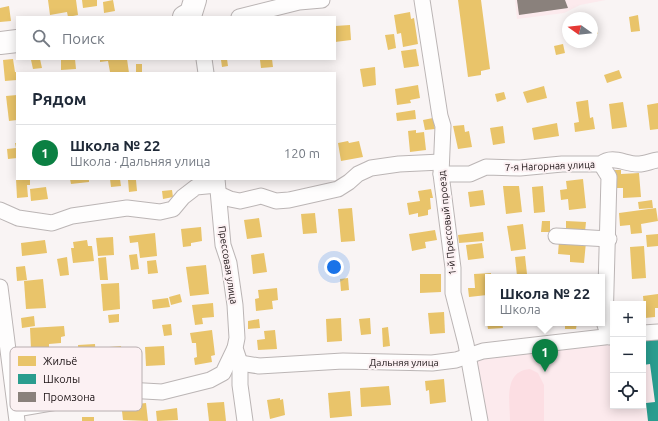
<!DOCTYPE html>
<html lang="ru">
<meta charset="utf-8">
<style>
body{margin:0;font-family:Ubuntu,sans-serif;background:#f6f6f7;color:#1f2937}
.controls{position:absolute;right:12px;bottom:12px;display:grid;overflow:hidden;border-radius:0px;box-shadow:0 2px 10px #0003}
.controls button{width:36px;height:36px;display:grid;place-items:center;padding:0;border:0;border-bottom:1px solid #e0e1e3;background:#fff;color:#1f2937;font:20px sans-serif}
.compass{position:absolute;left:562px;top:12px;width:36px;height:36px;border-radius:50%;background:#fff;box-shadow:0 2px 10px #0003;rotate:285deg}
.you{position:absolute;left:334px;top:267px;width:14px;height:14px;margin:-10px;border:3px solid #fff;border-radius:50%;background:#1a73e8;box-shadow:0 0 0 6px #1a73e833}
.badge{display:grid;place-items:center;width:26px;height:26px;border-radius:50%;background:#0b8043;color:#fff;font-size:13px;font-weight:700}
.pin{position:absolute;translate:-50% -33px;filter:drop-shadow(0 1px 2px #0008)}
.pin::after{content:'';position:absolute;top:21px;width:14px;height:12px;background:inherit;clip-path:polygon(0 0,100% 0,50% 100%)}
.popup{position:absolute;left:485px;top:274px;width:120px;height:52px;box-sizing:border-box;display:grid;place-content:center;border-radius:0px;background:#fff;filter:drop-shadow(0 1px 3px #0005);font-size:13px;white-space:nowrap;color:#747a83}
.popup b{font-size:15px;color:#1f2937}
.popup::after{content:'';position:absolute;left:50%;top:100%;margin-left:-8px;border:8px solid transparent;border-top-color:#fff}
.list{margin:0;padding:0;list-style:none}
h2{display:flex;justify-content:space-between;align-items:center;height:52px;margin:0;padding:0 16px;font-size:17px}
h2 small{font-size:13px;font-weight:400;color:#747a83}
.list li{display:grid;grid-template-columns:26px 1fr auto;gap:12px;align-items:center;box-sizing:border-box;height:56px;padding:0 16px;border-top:1px solid #e0e1e3}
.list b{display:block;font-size:15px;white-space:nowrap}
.list p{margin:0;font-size:13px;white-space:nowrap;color:#747a83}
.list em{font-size:13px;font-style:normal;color:#747a83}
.icon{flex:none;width:22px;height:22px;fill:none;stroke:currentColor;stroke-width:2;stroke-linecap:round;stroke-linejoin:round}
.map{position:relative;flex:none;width:658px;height:421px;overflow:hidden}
.search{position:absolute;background:#fff;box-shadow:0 2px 10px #0003;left:16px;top:16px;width:320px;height:44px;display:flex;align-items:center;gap:10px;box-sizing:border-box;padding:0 14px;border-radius:0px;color:#747a83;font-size:15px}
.panel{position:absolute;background:#fff;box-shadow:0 2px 10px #0003;left:16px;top:72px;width:320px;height:108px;border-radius:0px}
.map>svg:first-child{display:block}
.built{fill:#fceaed}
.green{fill:#fcdee3}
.homes{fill:#e9c46a}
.schools{fill:#2a9d8f}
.industry{fill:#8a817c}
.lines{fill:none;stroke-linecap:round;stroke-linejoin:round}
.street-casing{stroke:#bbb5b5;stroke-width:17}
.secondary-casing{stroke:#bbb5b5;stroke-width:24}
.street{stroke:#fefdfd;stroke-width:15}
.secondary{stroke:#fefdfd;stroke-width:22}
.labels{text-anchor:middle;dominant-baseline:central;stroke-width:4;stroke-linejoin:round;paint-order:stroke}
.street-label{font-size:10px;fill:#1b1214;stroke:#fcf1f3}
.key{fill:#fcf1f3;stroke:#b8aeb0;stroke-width:1}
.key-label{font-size:11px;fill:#1b1214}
</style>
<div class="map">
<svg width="658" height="421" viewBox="0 0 658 421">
<rect width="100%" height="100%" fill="#f9f4f4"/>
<g class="built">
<polygon points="515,0 606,0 580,5 564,13 517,19"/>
<polygon points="658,336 658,421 485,421 476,366 478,358 613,340 613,406 643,406 643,337"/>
</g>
<path class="green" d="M530,369L538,373L544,385V421H510C510,402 503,371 530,369Z"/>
<g class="homes">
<polygon points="48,0 76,0 78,15 68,17 67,12 50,15"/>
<polygon points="82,0 97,0 97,6 83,8"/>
<polygon points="113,0 115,11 104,13 103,2"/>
<polygon points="458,0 481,0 490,69 481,71 481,75 468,77"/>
<polygon points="9,6 11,21 0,22 0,8"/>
<polygon points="410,12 411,19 414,18 418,44 403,47 401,33 397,34 394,15"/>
<polygon points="638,15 640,31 631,32 629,17"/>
<polygon points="596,23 598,34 592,35 592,24"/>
<polygon points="350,25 351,40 335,42 335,26"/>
<polygon points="394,34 396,48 388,50 385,35"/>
<polygon points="563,44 565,53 556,55 554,46"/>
<polygon points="416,49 419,66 404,68 401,51"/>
<polygon points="13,59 15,72 17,72 17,80 5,81 3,60"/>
<polygon points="40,59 42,68 33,69 31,60"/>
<polygon points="61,59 75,59 76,69 61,70"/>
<polygon points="100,59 127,59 129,73 110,72 108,61 100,62"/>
<polygon points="227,59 228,66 222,67 221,60"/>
<polygon points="272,59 273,67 261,68 260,60"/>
<rect x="136" y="64" width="6" height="9"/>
<polygon points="375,67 376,85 363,87 360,69"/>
<polygon points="619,70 622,78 607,83 604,75"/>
<polygon points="418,85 420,98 410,100 411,103 397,105 395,89"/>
<polygon points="544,86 547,98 527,103 523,92"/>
<polygon points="504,92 506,99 497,102 495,94"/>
<polygon points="17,95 17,120 9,121 6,96"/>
<polygon points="588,100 590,118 593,117 595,129 575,132 574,123 579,122 576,102"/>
<polygon points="623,102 627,127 612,129 609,104"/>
<polygon points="658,103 658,129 650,130 647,105"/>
<polygon points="415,110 416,119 397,121 396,113"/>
<polygon points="433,118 435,129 425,130 423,120"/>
<polygon points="557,123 559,136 534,140 532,128"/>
<polygon points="464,125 465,132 469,131 472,147 458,149 453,126"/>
<polygon points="503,126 505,143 493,145 490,128"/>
<polygon points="416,130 416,133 424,132 426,150 410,152 408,131"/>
<polygon points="348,141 349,143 359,141 363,157 341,161 338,143"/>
<polygon points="15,143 17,143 17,158 8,159 7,149 16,148"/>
<polygon points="615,170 621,170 621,174 639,173 641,197 623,198 623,188 616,188"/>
<polygon points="16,179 30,179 30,185 27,185 28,197 17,198"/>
<polygon points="70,179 89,179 89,182 71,184"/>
<polygon points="110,179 120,179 121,186 111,187"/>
<polygon points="583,179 586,208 569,210 568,199 561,200 560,190 567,189 566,181"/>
<polygon points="128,180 136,180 137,191 129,192"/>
<polygon points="503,186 519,186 522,212 506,214"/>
<polygon points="543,186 545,212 534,213 532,187"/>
<polygon points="46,187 48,199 31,201 30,189"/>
<polygon points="431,189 433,198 430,198 431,209 428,210 428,215 418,217 418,213 409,215 407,203 420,201 418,191"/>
<polygon points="172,190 173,197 163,199 162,191"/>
<polygon points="483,190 485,205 470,207 468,192"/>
<polygon points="652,200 653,208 639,209 638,202"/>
<polygon points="352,208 355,241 341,242 338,209"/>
<polygon points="656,208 658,221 641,224 642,233 631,234 630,225 620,226 619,213"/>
<polygon points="315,213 317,233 303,234 301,214"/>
<polygon points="259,218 262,237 247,239 244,220"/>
<polygon points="542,221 550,221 550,232 541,232"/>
<polygon points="566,221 586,222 585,232 566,231"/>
<polygon points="523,224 526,249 511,251 507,226"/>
<polygon points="201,227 202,241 191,243 191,246 183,247 181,229"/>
<polygon points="435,230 437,240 425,242 426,248 412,251 409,234"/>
<polygon points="483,232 484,241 459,243 458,235"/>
<polygon points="155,233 157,256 140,258 138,242 130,243 129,236"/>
<polygon points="658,234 658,246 647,247 646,235"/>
<polygon points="113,237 114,255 98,256 96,238"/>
<polygon points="45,240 47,253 22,256 21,243"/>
<polygon points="87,240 88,246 92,246 94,261 73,263 71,248 74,248 73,242"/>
<polygon points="559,241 586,242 584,263 570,262 570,255 558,254"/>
<polygon points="482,243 484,258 468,260 466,245"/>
<polygon points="644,246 646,278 632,279 630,247"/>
<polygon points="264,253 267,272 253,274 251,255"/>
<polygon points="137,254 139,269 131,270 129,255"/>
<polygon points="525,256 527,274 517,276 515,257"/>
<polygon points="67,257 69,275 60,276 57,259"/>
<polygon points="106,257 108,280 100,280 98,258"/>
<polygon points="156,260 158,273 148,274 147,261"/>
<polygon points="206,265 209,294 190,296 186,267"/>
<polygon points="25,266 27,280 17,281 16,267"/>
<polygon points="491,273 491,277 488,277 488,285 486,285 487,295 469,297 468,288 475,288 474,274"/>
<polygon points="420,274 441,274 441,292 420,293"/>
<polygon points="348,278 349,290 341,291 340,279"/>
<polygon points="43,279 46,308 26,309 24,281"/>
<polygon points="119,283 120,309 103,311 101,284"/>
<polygon points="277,288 278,300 272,301 273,309 256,311 255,299 259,298 258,290"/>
<polygon points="180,294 182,302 171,305 169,297"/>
<polygon points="658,294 658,308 655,308 655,317 645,318 643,296"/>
<polygon points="168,298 170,307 153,309 152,300"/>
<polygon points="213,303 214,317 202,318 203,324 195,325 192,305"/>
<polygon points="444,312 445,333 430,334 428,313"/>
<polygon points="119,314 119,322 109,323 108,315"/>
<polygon points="34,316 35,326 22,328 21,318"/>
<polygon points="341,318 342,341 327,342 326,319"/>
<polygon points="370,318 371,334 361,335 359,319"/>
<polygon points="259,319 260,328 248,329 248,321"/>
<polygon points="487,323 502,323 503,328 488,329"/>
<polygon points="565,323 577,323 576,329 565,329"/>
<polygon points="171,324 172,335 164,336 162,325"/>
<polygon points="64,326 65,336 61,337 61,343 49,344 49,348 31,349 30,328"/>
<polygon points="388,327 390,346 383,347 382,328"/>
<polygon points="212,330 215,355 211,356 212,362 195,365 194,358 197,357 196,343 192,343 190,333"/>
<polygon points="275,330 277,349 258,350 257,340 265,339 264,331"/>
<polygon points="95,344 96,360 102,359 103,377 80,379 78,345"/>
<polygon points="121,346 123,367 111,368 109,347"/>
<polygon points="164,346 165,365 146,366 145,347"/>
<polygon points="48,363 50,388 45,388 45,394 35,395 32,365"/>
<polygon points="444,379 446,402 430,404 429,390 426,391 425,381"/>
<polygon points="63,386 65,397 53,399 52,387"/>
<polygon points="389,386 391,405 361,407 360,388"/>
<polygon points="350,391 352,416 330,418 328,393"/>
<polygon points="280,398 280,400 283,399 285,415 270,419 267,400"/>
<polygon points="137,401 137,404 146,403 148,421 123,420 121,402"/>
<polygon points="224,402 226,421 209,421 207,403"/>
<polygon points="177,408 178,420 157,421 156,411"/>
<rect x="82" y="417" width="12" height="4"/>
</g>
<polygon class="schools" points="658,337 658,421 648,421 646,403 655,402 650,364 643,365 643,339"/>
<polygon class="industry" points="517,0 565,0 568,8 519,15"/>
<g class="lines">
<defs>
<g id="street">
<polyline points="422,0 440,116 443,126 441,174 453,268 453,293 466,344 480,421"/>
<polyline points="239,17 299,2 322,0"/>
<polyline points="204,59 206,73"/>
<polyline points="601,164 609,177 605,325 610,337"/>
<path d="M441,174H470L486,167L520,168L562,164H601C613,154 626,165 639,164C645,164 651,161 658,160"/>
<polyline points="217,179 223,245 229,263 235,305 237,338 235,348 240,363 240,385 245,421"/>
<polyline points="219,194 230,199 240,201 261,196 276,201 289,200 338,189 349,182 358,174 371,168 399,164 441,162"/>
<polyline points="0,210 18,218 52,223 72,216 127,208 160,212 173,209 183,197 196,187 217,185"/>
<polyline points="556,236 609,239"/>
<polyline points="0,287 17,421"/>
<polyline points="643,333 658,332"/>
<polyline points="240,363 259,366 343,361 432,363 456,360 483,351 613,336"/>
<polyline points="16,409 127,390 162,392 210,380 223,373 235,348"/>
</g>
<g id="secondary">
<polyline points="184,17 191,13 195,0"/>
<polyline points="0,43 17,41"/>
</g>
</defs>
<use href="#street" class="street-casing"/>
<use href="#secondary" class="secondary-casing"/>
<use href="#street" class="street"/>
<use href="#secondary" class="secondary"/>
</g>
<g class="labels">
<g class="street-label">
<text transform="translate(550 166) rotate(-2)">7-я Нагорная улица</text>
<text transform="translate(447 223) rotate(-96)">1-й Прессовый проезд</text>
<text transform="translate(228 265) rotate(81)">Прессовая улица</text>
<text x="404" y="362">Дальняя улица</text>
</g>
</g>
<rect x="10" y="347" width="132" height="64" rx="6" class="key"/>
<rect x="18" y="356" width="18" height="10" fill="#e9c46a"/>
<rect x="18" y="374" width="18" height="10" fill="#2a9d8f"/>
<rect x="18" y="392" width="18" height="10" fill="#8a817c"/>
<g class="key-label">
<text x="43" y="365">Жильё</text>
<text x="43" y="383">Школы</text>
<text x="43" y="401">Промзона</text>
</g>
</svg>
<div class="controls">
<button>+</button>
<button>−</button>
<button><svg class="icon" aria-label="locate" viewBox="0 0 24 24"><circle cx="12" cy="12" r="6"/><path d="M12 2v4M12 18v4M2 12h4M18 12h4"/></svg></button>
</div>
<svg class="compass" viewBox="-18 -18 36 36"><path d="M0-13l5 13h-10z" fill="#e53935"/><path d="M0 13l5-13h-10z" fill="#747a83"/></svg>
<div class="you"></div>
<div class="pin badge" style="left:545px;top:372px">1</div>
<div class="popup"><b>Школа № 22</b>Школа</div>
<div class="search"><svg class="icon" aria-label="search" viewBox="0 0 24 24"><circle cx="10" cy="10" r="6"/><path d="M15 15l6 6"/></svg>Поиск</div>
<section class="panel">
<h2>Рядом<small></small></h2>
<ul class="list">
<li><span class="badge">1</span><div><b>Школа № 22</b><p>Школа · Дальняя улица</p></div><em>120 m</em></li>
</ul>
</section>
</div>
